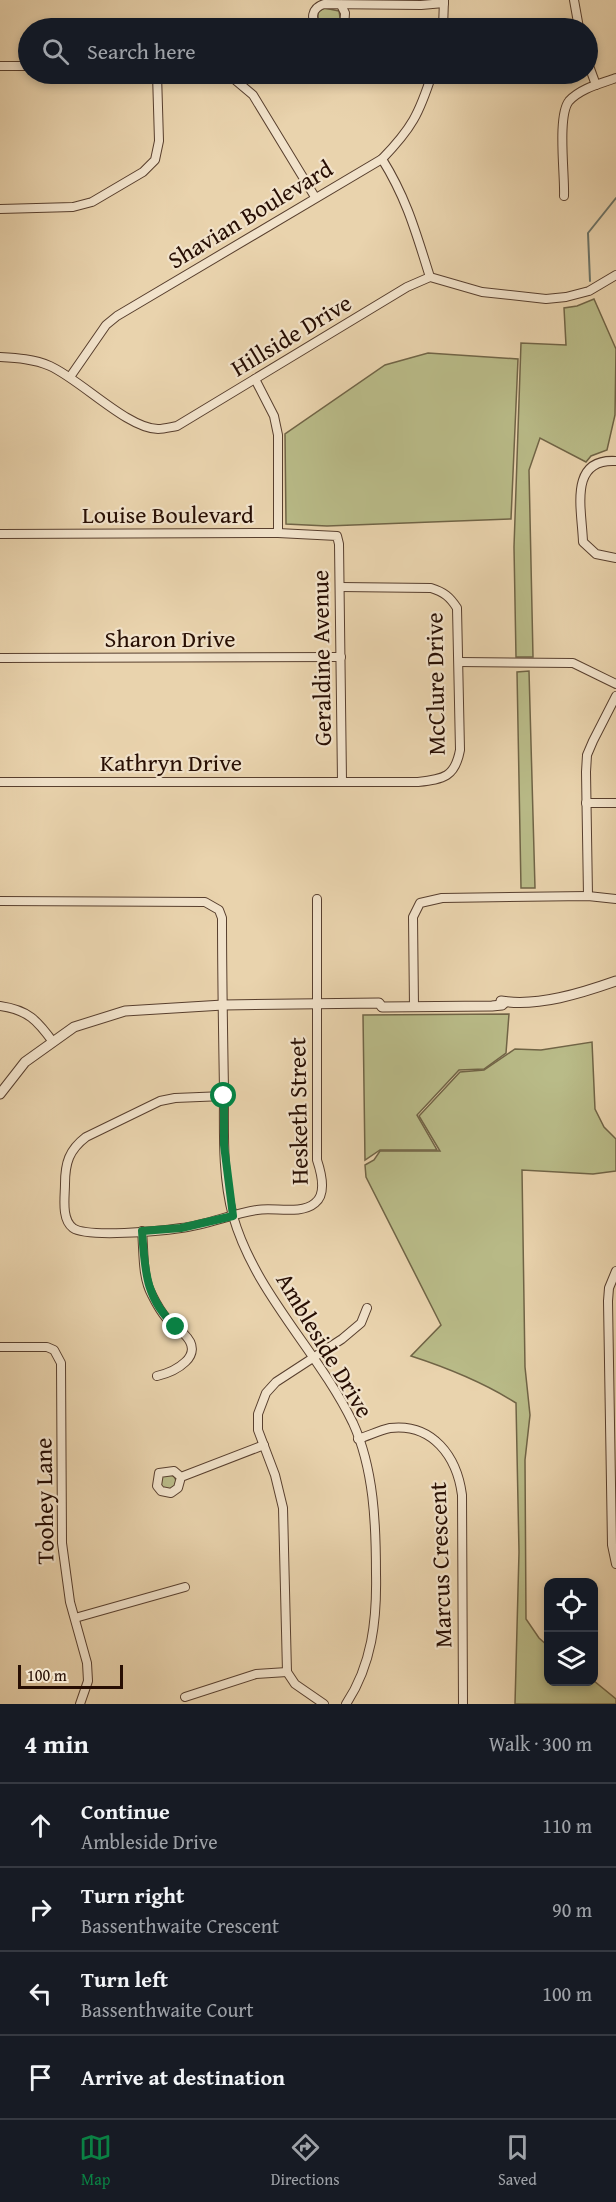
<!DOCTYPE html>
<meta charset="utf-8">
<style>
body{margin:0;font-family:"Gentium Book Plus",serif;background:#242831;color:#f1f3f6}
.controls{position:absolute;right:18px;bottom:18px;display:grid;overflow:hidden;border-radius:12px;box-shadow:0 3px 9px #0003}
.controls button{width:54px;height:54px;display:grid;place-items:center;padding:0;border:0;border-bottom:2px solid #363941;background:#171b24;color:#f1f3f6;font:30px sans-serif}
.scale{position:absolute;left:18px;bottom:15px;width:105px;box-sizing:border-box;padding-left:6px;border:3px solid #270e03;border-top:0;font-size:16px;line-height:21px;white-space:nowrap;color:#270e03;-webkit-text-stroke:4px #f1e2ca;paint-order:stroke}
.stop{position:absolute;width:18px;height:18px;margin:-14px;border:4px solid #0b8043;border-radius:50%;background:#fff}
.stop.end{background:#0b8043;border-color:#fff;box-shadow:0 2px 6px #0008}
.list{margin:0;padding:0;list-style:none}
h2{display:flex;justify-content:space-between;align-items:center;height:78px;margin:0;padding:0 24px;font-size:26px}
h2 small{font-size:20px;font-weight:400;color:#9ea1a6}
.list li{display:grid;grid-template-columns:39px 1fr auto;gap:18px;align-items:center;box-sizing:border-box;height:84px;padding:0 24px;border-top:2px solid #363941}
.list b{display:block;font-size:22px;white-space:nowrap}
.list p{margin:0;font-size:20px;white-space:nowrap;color:#9ea1a6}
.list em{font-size:20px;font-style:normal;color:#9ea1a6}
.icon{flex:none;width:33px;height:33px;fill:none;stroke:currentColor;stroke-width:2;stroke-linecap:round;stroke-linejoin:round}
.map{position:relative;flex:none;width:616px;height:1704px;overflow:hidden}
.search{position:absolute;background:#171b24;box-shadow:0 3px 9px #0003;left:18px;right:18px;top:18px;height:66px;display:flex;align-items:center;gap:15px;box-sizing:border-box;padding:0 21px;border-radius:33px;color:#9ea1a6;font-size:22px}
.sheet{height:414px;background:#171b24}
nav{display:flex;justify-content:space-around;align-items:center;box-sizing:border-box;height:84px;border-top:2px solid #363941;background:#171b24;font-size:16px;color:#9ea1a6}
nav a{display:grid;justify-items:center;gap:3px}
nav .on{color:#0b8043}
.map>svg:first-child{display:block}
.green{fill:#b9bb88;stroke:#706446;stroke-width:1.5}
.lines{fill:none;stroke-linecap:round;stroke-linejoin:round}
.stream{stroke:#6a7368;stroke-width:2}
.minor-casing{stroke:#583f2e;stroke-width:10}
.tertiary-casing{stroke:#583f2e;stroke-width:11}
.minor{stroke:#f1e2ca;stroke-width:8}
.tertiary{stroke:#f1e2ca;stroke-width:9}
.route{stroke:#0b8043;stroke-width:8}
.labels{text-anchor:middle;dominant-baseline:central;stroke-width:4.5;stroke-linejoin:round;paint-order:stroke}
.street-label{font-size:24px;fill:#270e03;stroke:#f1e2ca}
</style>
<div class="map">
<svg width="616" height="1704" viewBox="0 0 616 1704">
<rect width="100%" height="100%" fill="#e9d3ad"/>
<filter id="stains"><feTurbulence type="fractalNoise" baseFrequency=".00333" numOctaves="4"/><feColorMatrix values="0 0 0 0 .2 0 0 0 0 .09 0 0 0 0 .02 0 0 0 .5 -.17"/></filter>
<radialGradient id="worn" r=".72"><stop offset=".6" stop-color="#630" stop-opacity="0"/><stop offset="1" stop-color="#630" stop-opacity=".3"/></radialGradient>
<g class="green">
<polygon points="324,8 339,11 341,24 339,28 325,28 318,21 318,12"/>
<polygon points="594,299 616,349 615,415 607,450 591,456 586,462 540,438 529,470 533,657 516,657 514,547 521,343 566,345 564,308 577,306"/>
<polygon points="428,353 518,359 511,519 327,526 286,524 285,434 385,365"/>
<polygon points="529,671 535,888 521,888 517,672"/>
<polygon points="509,1014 506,1053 484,1069 459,1070 417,1115 437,1150 380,1150 365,1160 363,1015"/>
<path d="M592,1042L595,1109L604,1127L616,1139V1171L593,1174L522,1170L525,1367L530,1415L525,1460L526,1619L539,1638L548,1646V1682L594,1681L616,1699V1704H515L519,1552L516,1403C483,1382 448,1368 411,1356L441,1325L366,1177L365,1165L374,1160L380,1151H440L419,1116L460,1072L484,1070L515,1049L541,1050Z"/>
<circle cx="168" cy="1482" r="8"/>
</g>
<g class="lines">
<polyline class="stream" points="590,281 588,233 616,198"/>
<defs>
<g id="minor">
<polyline points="574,0 579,28"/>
<polyline points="341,5 345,13 344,28"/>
<path d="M319,28C310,20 311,8 324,4L421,5L444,3"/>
<polyline points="443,28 444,0"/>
<polyline points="588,63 596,85"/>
<polyline points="0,66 28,66"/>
<polyline points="221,74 234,79 253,95 315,197"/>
<path d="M382,159C407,199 416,233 430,277"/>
<path d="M564,196C565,175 557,116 569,101C581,88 600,84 616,78"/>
<polyline points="0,209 73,207 92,202 143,172 155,160 159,141 157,74"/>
<path d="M0,357C17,358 34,359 50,366C81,380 128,429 158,429C164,429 171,427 177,426L407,287L430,277L482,292L546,299L566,297L589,291L616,275"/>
<path d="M70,377L106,325L117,316L382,159C412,128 419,114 432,74"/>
<polyline points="255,379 274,416 278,435 278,533"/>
<path d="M616,461C568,458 582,510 583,542L596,554L616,558"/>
<polyline points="0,534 278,533 337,536 339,544 342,781"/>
<polyline points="0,658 341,657"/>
<polyline points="459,662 573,663 616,684"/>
<path d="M0,782H418C444,779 455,777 460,750L457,608C450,597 444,592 431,588L340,587"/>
<polyline points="586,803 616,803"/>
<polyline points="588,896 586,772 587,755 593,741 616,696"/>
<path d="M0,901L205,902L219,910L222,918C222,975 223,1032 224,1090C224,1131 222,1176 233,1216C255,1293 318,1351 353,1423C374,1469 376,1524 376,1574C377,1620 372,1665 346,1704"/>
<path d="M0,1006C28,1010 37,1020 53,1042"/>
<polyline points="414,1007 413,917 420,903 442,898 588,896 616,899"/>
<path d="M224,1096L175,1098L160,1101L86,1137C69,1150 65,1163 65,1184C65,1197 61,1219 73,1228C87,1238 161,1231 181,1228C207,1225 231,1214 257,1210C274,1207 301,1215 315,1203C327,1194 321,1172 317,1160V899"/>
<path d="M142,1231C144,1252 142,1277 152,1295C156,1303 161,1312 167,1319C172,1325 179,1328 184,1334C207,1356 174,1372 157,1376"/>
<polyline points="616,1271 609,1288 608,1301 612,1545 616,1564"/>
<polyline points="0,1347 47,1347 54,1350 61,1363 62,1543 70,1602 87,1663 88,1681 80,1704"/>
<path d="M358,1439C368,1436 380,1430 390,1428C433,1423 457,1457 462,1495L463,1704"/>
<polyline points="181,1477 178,1488 171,1493 161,1491 157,1486 159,1473 174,1471 181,1477 264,1445"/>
<polyline points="75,1618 185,1587"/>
<polyline points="185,1697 256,1674 287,1672"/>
<polyline points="324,1704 295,1684 287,1672 283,1508 275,1475 258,1430 258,1414 266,1393 276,1382 342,1339 361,1323 367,1308"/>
</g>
<g id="tertiary">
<path d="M501,1001C538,1007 582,993 616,981"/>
<polyline points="0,1094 25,1062 74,1027 125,1011 223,1005 379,1003 382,1007 492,1006 502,1005 505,1002"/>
</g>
</defs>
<use href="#minor" class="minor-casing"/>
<use href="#tertiary" class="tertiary-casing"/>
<use href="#minor" class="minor"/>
<use href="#tertiary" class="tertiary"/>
</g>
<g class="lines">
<path class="route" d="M176,1327C145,1299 145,1270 142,1231L181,1228L233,1216L224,1145V1096"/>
</g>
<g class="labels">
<g class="street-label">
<text transform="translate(250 214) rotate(-31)">Shavian Boulevard</text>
<text transform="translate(291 335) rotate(-31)">Hillside Drive</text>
<text x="168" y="514">Louise Boulevard</text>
<text x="170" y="638">Sharon Drive</text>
<text transform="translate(321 658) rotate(-91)">Geraldine Avenue</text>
<text transform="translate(435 684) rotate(-91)">McClure Drive</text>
<text x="171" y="762">Kathryn Drive</text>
<text transform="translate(298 1111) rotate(-91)">Hesketh Street</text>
<text transform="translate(325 1345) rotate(59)">Ambleside Drive</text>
<text transform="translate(44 1501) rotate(-91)">Toohey Lane</text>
<text transform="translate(440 1565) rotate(-92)">Marcus Crescent</text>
</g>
</g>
<rect width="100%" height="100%" filter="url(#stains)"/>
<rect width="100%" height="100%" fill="url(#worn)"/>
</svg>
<div class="controls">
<button><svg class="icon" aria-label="locate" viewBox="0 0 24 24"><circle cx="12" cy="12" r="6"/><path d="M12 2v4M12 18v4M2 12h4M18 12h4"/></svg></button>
<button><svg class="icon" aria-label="layers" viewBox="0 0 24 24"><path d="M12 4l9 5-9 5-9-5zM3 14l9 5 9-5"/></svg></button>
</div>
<div class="scale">100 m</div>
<div class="stop" style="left:224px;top:1096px"></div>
<div class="stop end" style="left:176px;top:1327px"></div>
<div class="search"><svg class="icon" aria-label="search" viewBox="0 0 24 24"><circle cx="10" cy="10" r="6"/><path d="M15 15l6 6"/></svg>Search here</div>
</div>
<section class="sheet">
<h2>4 min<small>Walk · 300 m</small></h2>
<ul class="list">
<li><svg class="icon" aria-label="ahead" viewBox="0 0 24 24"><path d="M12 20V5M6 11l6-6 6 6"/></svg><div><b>Continue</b><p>Ambleside Drive</p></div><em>110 m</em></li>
<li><svg class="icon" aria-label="right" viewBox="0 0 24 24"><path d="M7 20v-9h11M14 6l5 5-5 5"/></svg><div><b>Turn right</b><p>Bassenthwaite Crescent</p></div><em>90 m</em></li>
<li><svg class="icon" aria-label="left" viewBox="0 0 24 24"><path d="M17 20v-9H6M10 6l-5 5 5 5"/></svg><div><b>Turn left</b><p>Bassenthwaite Court</p></div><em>100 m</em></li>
<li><svg class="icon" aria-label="arrive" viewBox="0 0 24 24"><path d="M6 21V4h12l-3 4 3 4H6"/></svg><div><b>Arrive at destination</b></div></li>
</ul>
</section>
<nav>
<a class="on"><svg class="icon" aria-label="map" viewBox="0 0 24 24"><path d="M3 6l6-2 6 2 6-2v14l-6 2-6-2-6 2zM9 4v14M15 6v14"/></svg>Map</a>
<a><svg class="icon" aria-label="directions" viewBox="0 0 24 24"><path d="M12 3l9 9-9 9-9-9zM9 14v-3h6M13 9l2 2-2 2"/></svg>Directions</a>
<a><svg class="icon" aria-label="saved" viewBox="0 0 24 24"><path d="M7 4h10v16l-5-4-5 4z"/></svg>Saved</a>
</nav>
